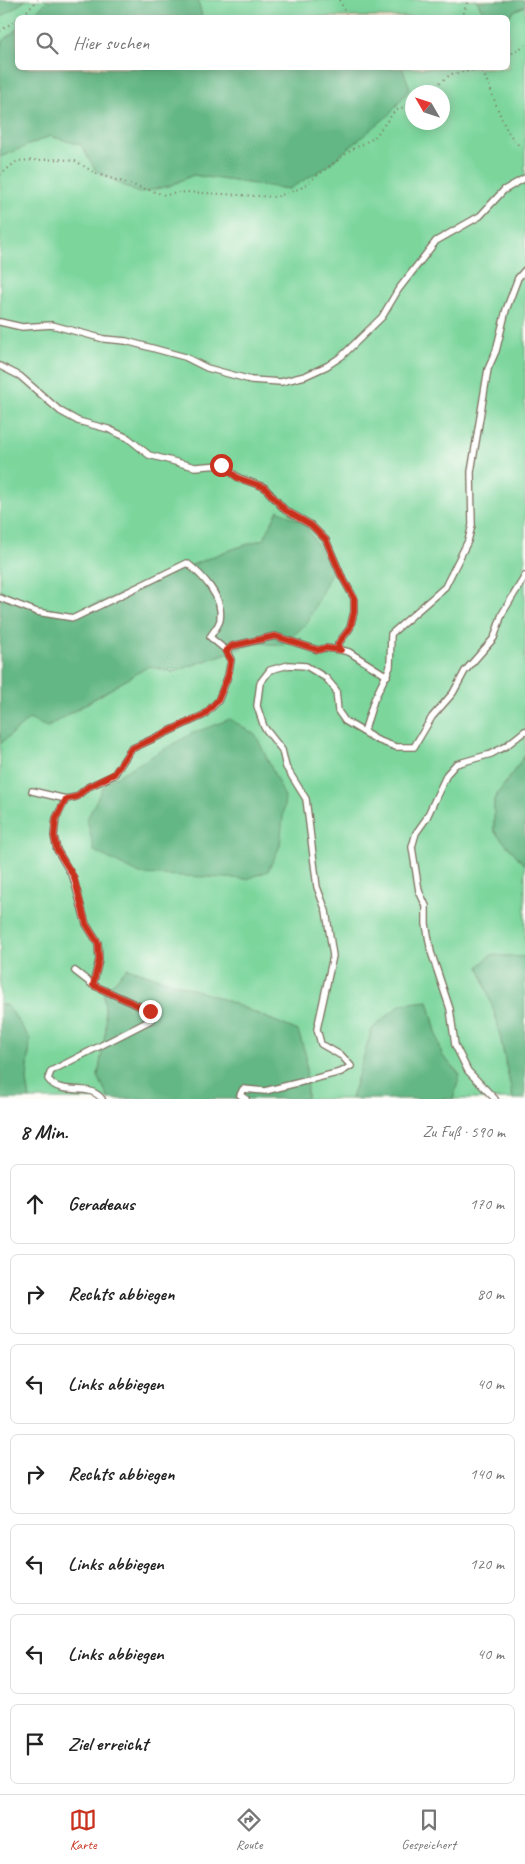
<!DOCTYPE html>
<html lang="de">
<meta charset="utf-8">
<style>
body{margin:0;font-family:Caveat,sans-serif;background:#f6f6f6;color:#222}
.compass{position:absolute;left:405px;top:85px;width:45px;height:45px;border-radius:50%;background:#fff;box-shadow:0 2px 12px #0003;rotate:309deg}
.stop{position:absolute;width:15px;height:15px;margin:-11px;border:4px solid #c8321e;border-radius:50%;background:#fff}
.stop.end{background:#c8321e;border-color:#fff;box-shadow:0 1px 5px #0008}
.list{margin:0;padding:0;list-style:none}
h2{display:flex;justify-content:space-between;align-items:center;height:65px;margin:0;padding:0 20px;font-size:21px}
h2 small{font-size:16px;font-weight:400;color:#767676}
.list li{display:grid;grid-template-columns:32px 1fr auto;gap:15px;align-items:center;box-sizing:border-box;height:80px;margin:0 10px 10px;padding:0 10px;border:1px solid #e0e0e0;border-radius:8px}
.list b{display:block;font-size:19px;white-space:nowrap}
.list em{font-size:16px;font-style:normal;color:#767676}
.icon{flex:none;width:28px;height:28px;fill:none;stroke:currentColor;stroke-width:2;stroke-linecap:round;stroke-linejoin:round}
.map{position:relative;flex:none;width:525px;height:1099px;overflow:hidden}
.search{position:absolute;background:#fff;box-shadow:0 2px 12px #0003;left:15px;right:15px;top:15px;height:55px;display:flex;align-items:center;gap:12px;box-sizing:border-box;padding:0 18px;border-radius:8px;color:#767676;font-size:19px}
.sheet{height:695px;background:#fff}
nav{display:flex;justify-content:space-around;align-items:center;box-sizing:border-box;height:70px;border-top:1px solid #e0e0e0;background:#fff;font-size:14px;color:#767676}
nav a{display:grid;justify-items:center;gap:2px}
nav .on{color:#c8321e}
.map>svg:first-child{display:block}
.green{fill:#7bd69c;stroke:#5b805d;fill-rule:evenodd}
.forest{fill:#64b784;stroke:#507051}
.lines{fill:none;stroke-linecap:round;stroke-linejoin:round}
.service-casing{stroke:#7c6c5c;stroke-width:8}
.path{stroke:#7c6c5c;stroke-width:2;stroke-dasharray:1 4;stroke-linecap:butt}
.service{stroke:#fff;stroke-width:5.5}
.route{stroke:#c8321e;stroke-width:6}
</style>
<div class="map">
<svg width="525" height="1099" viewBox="0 0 525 1099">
<rect width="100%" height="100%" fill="#fdfcf7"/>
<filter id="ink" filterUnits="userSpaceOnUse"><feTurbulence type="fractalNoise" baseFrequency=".02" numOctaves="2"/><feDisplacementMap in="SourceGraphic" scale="10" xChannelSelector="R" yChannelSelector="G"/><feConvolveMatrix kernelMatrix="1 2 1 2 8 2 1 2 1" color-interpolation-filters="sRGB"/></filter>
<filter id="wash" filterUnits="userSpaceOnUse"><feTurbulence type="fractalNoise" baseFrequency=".0096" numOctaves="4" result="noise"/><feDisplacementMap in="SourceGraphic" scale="20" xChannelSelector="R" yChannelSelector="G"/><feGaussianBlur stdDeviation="1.12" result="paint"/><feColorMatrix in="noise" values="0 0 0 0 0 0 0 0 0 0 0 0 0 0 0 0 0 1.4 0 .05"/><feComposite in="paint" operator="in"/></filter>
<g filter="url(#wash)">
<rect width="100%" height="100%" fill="#f4e8d0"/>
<g class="green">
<polygon points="26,0 48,0 31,17 18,18 17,29 4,40 0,48 0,18"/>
<polygon points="198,0 477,0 486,17 202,17"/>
<path d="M525,6V755L494,799V831L525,865V957L491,955L479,966L497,1021L513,1099H453L460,1075L442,1055L428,1001L372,1029L351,1099H307L306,1056L298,1031L220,998L127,968L104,993L106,1029L98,1076L109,1099H30L27,1081L30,1039L8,1006L0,1004V744L29,719L48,727L149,666L173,672L256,643L264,539L224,552L74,613L37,608L0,590V157L50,136L81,145L96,171L169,186L193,175L289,189L410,88L402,68H508V18L514,11ZM412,92H442V122H412Z"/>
</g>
<g class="forest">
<polygon points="0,0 26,0 0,18"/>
<polygon points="48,0 198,0 202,17 31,17"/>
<polygon points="525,0 525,6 514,11 508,18 486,17 477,1"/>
<polygon points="17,29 18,68 402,68 410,88 390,114 323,169 289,189 193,175 169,186 138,193 96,171 81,145 50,136 0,157 0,48 4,40"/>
<polygon points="278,510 305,524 332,571 307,623 283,645 256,643 173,672 149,666 47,727 29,719 0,744 0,590 37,608 74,613 224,552 264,539"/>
<polygon points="230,719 256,735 285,797 280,846 268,871 247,879 140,874 94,851 87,819 105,783 191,734"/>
<polygon points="525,755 525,865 494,831 494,799"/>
<polygon points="491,955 525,957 525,1099 513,1099 497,1021 479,966"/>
<polygon points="127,968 220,998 298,1031 306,1056 307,1099 109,1099 98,1076 106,1029 104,993"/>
<polygon points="428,1001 442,1055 460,1075 453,1099 351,1099 372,1029 401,1004"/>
<polygon points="0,1004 8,1006 30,1039 27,1081 30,1099 0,1099"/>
</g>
</g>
<g filter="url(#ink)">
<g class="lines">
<defs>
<g id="service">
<polyline points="0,322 22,327 52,325 104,339 126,341 185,357 207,368 251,380 281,382 305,376 327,366 342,356 382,317 398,290 436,241 480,216 504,190 525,178"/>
<polyline points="0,366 20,376 60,411 78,421 108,429 128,438 149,455 195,467 221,465 239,478 264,487 285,510 311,525 326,540 341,575 354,598 354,612 350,628 338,644 341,650 349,652 387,676"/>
<path d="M0,598L37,612L74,618L187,563C202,575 224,597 220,620C219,625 213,632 210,637L227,651"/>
<polyline points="364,732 374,700 390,667 391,634 445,587 468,541 472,525 471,472 488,369 496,351 506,310 518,278 525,270"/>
<polyline points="32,791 66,799"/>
<polyline points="75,971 93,985"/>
<path d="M102,1099C88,1081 62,1098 48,1079L51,1071L151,1020L150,1011L93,985L99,960L98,943L86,924L73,877L57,850L54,836L56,818L66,799L76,797L88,787L114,775L131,749L204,715L218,701L228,676L231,660L227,651L232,646L275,636L318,650L325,648L341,650"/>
<polyline points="246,1099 240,1095 243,1089 265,1091 341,1072 351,1066 342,1056 321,1044 317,1029 333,956 326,911 317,887 306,799 286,767 282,750 264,727 257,706 260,683 270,670 289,665 306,666 326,678 336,690 338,711 345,721 377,740 396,747 414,747 432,717 453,693 465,671 494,638 502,614 525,576"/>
<polyline points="495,1099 468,1071 455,1045 450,1009 431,952 426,924 426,906 419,891 412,847 416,833 426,819 447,774 456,764 491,754 506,746 525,731"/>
</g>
</defs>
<use href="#service" class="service-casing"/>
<g class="path">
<polyline points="340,0 347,18"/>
<polyline points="20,18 38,0"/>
<polyline points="462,18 468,0"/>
<polyline points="0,31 18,19"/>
<polyline points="508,56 525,45"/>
<path d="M480,68C495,90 500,135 525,150"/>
<polyline points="428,92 451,74 487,68"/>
<polyline points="0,175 17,161 59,159 75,161 97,174 165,195 186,192 276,197 301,188 351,150 374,138 394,112 412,102"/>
</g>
<use href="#service" class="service"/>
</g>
</g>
<g class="lines" filter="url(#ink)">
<polyline class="route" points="150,1011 93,985 99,960 98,943 86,924 74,877 57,850 54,836 56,818 66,799 76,797 88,787 114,774 131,749 204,715 218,700 228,676 231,660 226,651 232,646 275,636 318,650 325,648 341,650 338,644 350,628 354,612 354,598 341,575 326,540 311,525 285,510 264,487 238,478 221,465"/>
</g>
</svg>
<svg class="compass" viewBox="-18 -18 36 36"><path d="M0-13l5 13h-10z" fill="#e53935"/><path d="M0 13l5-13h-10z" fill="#767676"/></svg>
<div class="stop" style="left:221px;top:465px"></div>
<div class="stop end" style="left:150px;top:1011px"></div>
<div class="search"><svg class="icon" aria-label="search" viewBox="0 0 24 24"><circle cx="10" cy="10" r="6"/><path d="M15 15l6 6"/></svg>Hier suchen</div>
</div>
<section class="sheet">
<h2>8 Min.<small>Zu Fuß · 590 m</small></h2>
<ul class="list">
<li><svg class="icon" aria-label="ahead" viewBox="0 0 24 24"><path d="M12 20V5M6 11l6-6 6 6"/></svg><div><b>Geradeaus</b></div><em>170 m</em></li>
<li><svg class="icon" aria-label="right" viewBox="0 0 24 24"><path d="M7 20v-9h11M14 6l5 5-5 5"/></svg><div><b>Rechts abbiegen</b></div><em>80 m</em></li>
<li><svg class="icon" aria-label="left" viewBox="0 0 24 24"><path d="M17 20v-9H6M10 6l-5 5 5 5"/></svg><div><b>Links abbiegen</b></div><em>40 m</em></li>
<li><svg class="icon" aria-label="right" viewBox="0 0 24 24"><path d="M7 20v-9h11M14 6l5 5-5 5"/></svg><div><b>Rechts abbiegen</b></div><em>140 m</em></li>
<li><svg class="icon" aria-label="left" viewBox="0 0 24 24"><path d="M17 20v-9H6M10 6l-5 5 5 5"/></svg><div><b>Links abbiegen</b></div><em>120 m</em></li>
<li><svg class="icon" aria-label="left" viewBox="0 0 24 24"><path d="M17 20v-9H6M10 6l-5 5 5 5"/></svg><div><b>Links abbiegen</b></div><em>40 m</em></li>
<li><svg class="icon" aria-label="arrive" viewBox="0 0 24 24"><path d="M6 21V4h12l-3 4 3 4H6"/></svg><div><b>Ziel erreicht</b></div></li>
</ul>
</section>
<nav>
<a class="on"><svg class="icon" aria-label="map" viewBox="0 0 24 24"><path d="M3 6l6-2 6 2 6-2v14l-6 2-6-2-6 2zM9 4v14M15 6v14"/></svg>Karte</a>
<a><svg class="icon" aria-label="directions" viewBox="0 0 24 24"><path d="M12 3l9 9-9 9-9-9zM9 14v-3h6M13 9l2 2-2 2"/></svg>Route</a>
<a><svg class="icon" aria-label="saved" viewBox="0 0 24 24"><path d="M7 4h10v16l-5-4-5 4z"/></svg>Gespeichert</a>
</nav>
